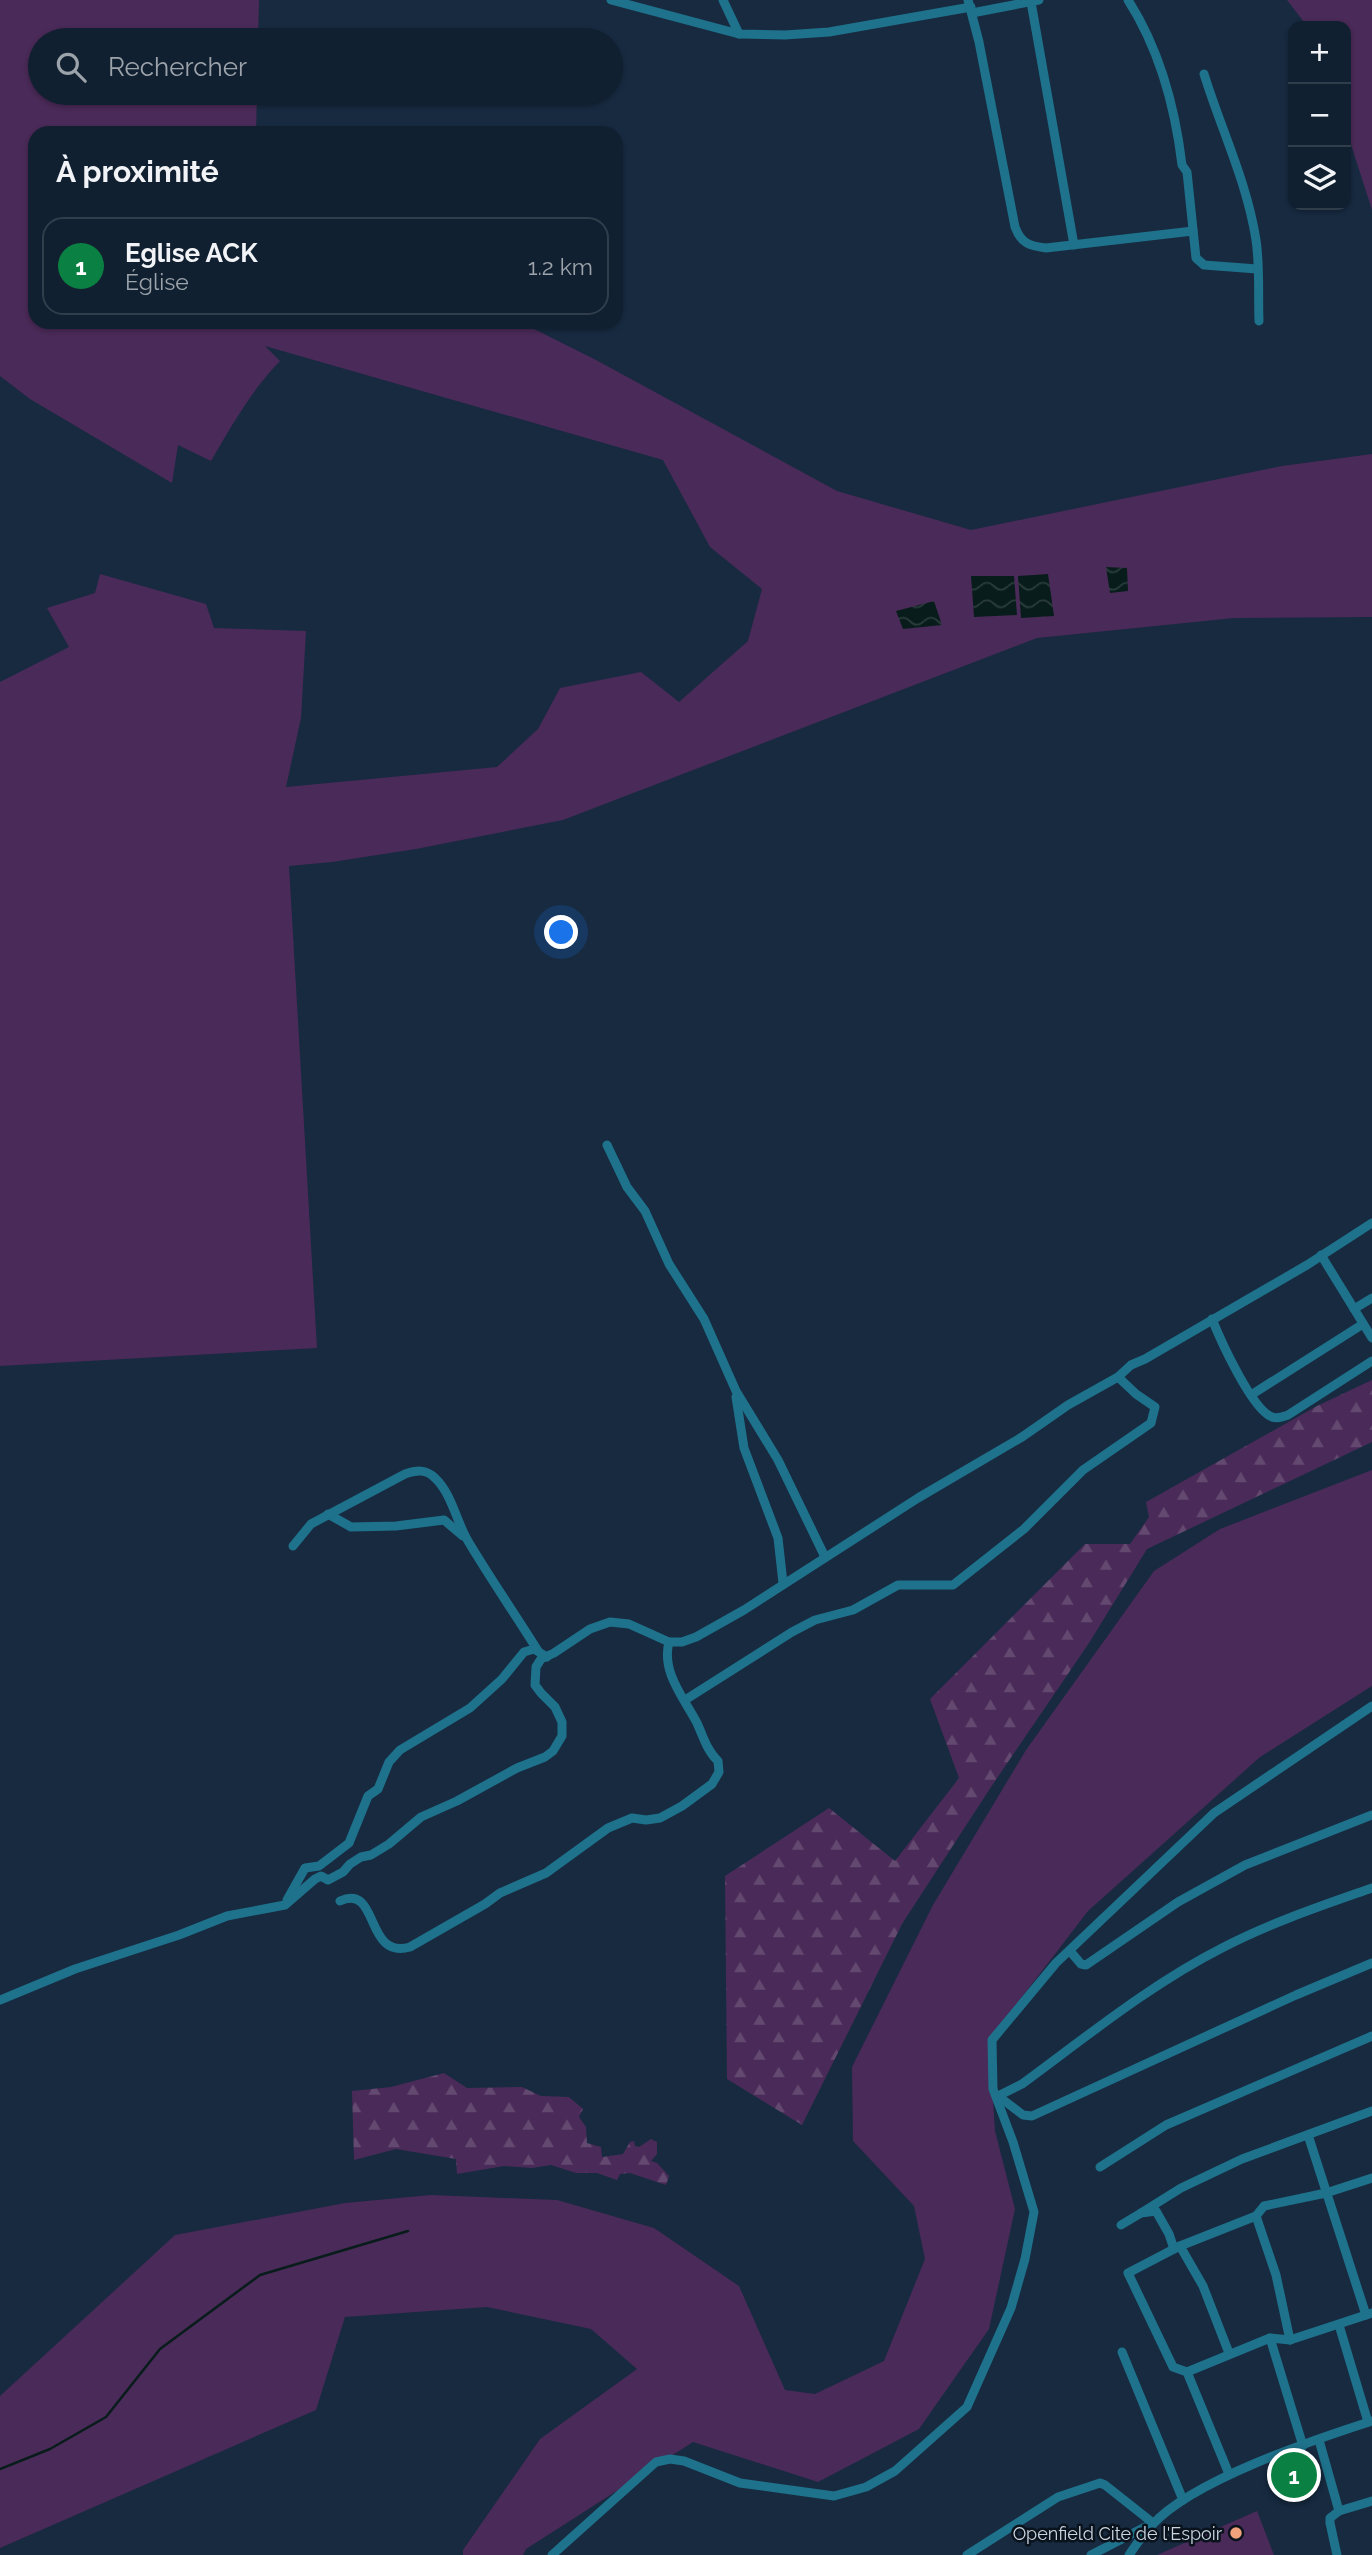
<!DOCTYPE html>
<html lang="fr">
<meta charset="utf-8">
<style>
body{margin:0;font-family:Raleway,sans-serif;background:#1e2d3c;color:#f1f3f6}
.controls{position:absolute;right:21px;top:21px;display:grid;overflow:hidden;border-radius:14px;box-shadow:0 2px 5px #0004}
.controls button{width:63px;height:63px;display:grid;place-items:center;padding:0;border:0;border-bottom:2px solid #303e4c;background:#112030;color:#f1f3f6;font:35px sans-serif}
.you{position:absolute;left:562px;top:933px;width:24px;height:24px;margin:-18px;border:5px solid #fff;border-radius:50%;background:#1a73e8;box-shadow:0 0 0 10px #1a73e833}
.badge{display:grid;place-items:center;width:46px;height:46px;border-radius:50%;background:#0b8043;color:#fff;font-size:23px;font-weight:700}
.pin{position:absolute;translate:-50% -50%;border:4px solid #fff;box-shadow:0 2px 7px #0006}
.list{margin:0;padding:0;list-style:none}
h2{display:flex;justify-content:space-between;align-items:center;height:91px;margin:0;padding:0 28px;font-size:30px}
h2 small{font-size:23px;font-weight:400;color:#9ca3ab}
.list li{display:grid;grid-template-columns:46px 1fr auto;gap:21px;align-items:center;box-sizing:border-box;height:98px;margin:0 14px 14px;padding:0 14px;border:2px solid #303e4c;border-radius:21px}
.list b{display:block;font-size:26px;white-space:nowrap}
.list p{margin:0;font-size:23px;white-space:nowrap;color:#9ca3ab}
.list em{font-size:23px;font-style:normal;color:#9ca3ab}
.icon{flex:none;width:38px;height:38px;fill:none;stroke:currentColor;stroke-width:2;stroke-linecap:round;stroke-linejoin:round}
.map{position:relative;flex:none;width:1372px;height:2555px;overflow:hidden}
.search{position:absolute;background:#112030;box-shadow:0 2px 5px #0004;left:28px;top:28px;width:595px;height:77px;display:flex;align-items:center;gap:18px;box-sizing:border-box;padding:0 24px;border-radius:38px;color:#9ca3ab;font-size:26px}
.panel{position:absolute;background:#112030;box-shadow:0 2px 5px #0004;left:28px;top:126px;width:595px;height:203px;border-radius:21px}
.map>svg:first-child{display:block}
.green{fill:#4a2a58}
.forest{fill:url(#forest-firs)}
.water{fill:url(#water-waves)}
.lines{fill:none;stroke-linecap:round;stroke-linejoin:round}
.stream{stroke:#081c1b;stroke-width:2.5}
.street{stroke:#1e728b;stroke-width:9}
.poi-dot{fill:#f1a17b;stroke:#0a121c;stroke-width:2.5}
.labels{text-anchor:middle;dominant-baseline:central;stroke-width:5;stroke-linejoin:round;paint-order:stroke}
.poi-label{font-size:18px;fill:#c8d4e2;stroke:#0a121c;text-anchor:end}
</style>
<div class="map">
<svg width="1372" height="2555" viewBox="0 0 1372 2555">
<defs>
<pattern id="forest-firs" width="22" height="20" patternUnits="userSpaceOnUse" patternTransform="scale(1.75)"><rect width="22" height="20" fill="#4a2a58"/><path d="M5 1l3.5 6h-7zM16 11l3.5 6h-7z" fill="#634870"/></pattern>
<pattern id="water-waves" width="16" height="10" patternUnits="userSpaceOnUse" patternTransform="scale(1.75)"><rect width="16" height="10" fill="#081c1b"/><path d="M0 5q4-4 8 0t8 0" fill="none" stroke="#2a3c3c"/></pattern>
</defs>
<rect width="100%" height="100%" fill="#172a40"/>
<g class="green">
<path d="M0,0H259L258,40H40V93H257L256,133H35V322H520L596,360L837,491L971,530L1282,466L1372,454V617L1234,618L1037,638L563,820L416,849L332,862L289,866L317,1348L0,1366V682L69,647L47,608L95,593L100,574L206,604L214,628L306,631L301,718L286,787L497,767L538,729L560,688L641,672L679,702L748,641L762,589L710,547L663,460L265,346L280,361C251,391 232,425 211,461L178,445L172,483L30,399L0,376Z"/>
<polygon points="1287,0 1372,0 1372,210 1346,129 1346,26 1307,26"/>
<polygon points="1372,1470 1372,1686 1260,1757 1088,1911 989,2040 995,2131 1015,2209 989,2329 919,2429 818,2482 693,2442 526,2549 523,2555 463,2555 463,2550 540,2439 637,2369 591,2329 487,2307 345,2317 316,2410 0,2548 0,2396 175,2235 345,2203 431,2195 557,2200 654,2228 739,2286 785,2390 815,2394 884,2361 925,2259 914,2206 853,2141 852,2067 933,1905 1026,1750 1154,1571 1220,1529"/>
<polygon points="1257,2511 1274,2555 1157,2555"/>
</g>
<g class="forest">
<polygon points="1372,1380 1372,1442 1147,1549 1089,1643 991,1787 902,1924 802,2125 727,2079 725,1876 829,1808 895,1861 959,1778 930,1699 1085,1544 1130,1544 1149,1517 1146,1502 1317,1406"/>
<polygon points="444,2073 467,2088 522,2087 541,2096 569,2097 583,2109 579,2117 586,2127 587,2143 601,2147 602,2157 623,2154 630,2142 634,2141 635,2146 639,2147 651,2139 657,2142 657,2154 651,2161 657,2163 669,2176 666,2185 630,2173 620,2174 617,2180 597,2173 576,2173 551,2165 532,2168 504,2166 457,2174 456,2159 396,2149 354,2160 352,2091 391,2087"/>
</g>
<g class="water">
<polygon points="1106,567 1127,568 1128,591 1110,593"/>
<polygon points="1048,574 1054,616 1021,618 1018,576"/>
<polygon points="971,576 1014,576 1017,615 974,617"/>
<polygon points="934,601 942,625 903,629 896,611"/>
</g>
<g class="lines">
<polyline class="stream" points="0,2469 50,2449 106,2417 160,2349 260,2275 408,2231"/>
<g class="street">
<polyline points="611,0 739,34 785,35 829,32 971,7"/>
<polyline points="723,0 739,34"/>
<path d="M968,0L979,42L1015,227C1021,243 1029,246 1046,248L1193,231"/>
<path d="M1128,0C1160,50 1175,106 1182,165L1187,172L1196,258L1204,265L1257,269"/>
<polyline points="1031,2 1074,245"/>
<polyline points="972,13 1039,0"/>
<path d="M1204,74C1221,129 1247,182 1256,240C1260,266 1258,295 1259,321"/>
<polyline points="607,1145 627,1187 645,1211 669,1264 704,1319 736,1391 778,1460 825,1557"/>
<polyline points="1321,1255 1372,1338"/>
<polyline points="1354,1309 1372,1298"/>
<path d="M1212,1319C1220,1339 1252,1410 1272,1417C1277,1419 1282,1417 1288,1415L1372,1361"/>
<polyline points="1251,1395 1363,1324"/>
<polyline points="736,1397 744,1448 778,1538 783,1583"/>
<polyline points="328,1514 351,1527 396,1526 444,1520 463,1536"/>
<path d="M293,1546L311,1524L405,1474C417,1470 426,1469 435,1478C452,1494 456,1521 468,1541C490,1578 515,1614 538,1651"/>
<polyline points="685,1700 792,1632 815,1620 853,1610 898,1585 953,1585 1024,1529 1083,1470 1151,1423 1155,1407 1136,1394 1118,1377"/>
<path d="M1372,1888C1321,1906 1270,1923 1222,1948C1151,1984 1086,2037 1022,2084L998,2096L1023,2115L1032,2116L1296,1995L1372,1963"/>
<polyline points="287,1900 305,1868 319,1866 349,1843 368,1796 378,1789 389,1762 400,1750 470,1708 502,1679 524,1652 534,1649 547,1657"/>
<path d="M340,1901C380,1883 364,1960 410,1947L485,1904L500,1893L546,1873L608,1828L632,1818L646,1820L660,1818L682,1806L712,1784L719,1772L718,1761C707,1751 703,1736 697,1723C684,1698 661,1672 669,1642"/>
<polyline points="1070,1951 1081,1964 1086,1965 1178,1902 1245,1865 1372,1815"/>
<polyline points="0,2000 75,1969 179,1935 227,1916 285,1905 315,1879 321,1876 328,1880 343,1872 350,1864 361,1857 371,1855 389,1844 421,1817 457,1801 517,1768 545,1757 553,1751 562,1736 562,1722 555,1707 541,1693 535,1685 536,1667 541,1659 554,1653 590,1629 610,1622 629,1624 669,1642 682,1642 696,1637 744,1610 918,1498 1022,1437 1068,1405 1118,1377 1131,1365 1145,1359 1307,1265 1372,1223"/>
<polyline points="1308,2135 1366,2315"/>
<polyline points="1100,2167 1166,2125 1372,2036"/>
<polyline points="1141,2213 1181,2188 1242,2159 1372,2111"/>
<polyline points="1256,2216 1276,2275 1290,2340"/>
<polyline points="1121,2225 1141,2213 1156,2211 1169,2234 1174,2249 1180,2246 1203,2286 1229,2353"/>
<polyline points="1180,2246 1256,2216 1264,2206 1326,2193 1372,2178"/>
<polyline points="1174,2249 1128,2273 1173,2367 1187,2372 1229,2474"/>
<polyline points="1339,2325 1368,2422"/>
<polyline points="1270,2338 1303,2446"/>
<polyline points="1122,2352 1183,2500"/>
<polyline points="1187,2372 1270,2338 1290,2340 1372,2313"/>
<polyline points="1319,2440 1339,2511 1330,2518 1330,2523 1337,2555"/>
<polyline points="1339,2511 1372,2501"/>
<polyline points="552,2555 656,2462 670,2459 684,2461 740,2483 834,2496 866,2487 895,2471 967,2407 1011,2308 1025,2259 1034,2212 1013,2142 993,2089 992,2040 1056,1963 1214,1813 1372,1706"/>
<polyline points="967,2555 1058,2497 1100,2483 1105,2485 1153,2523 1091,2555"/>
<path d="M1129,2555C1136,2545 1143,2534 1152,2525C1193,2480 1313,2440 1372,2421"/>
</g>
</g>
<circle class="poi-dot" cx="1236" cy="2533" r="7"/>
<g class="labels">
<g class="poi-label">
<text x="1222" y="2533">Openfield Cite de l'Espoir</text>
</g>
</g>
</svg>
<div class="controls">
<button>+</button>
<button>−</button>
<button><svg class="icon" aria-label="layers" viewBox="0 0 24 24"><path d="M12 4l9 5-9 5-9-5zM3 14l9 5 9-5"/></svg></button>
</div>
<div class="you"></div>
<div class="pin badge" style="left:1294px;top:2475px">1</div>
<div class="search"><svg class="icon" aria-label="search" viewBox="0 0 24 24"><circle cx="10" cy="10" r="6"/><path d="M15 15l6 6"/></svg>Rechercher</div>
<section class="panel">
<h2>À proximité<small></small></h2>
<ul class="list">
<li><span class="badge">1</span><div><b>Eglise ACK</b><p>Église</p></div><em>1.2 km</em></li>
</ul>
</section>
</div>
